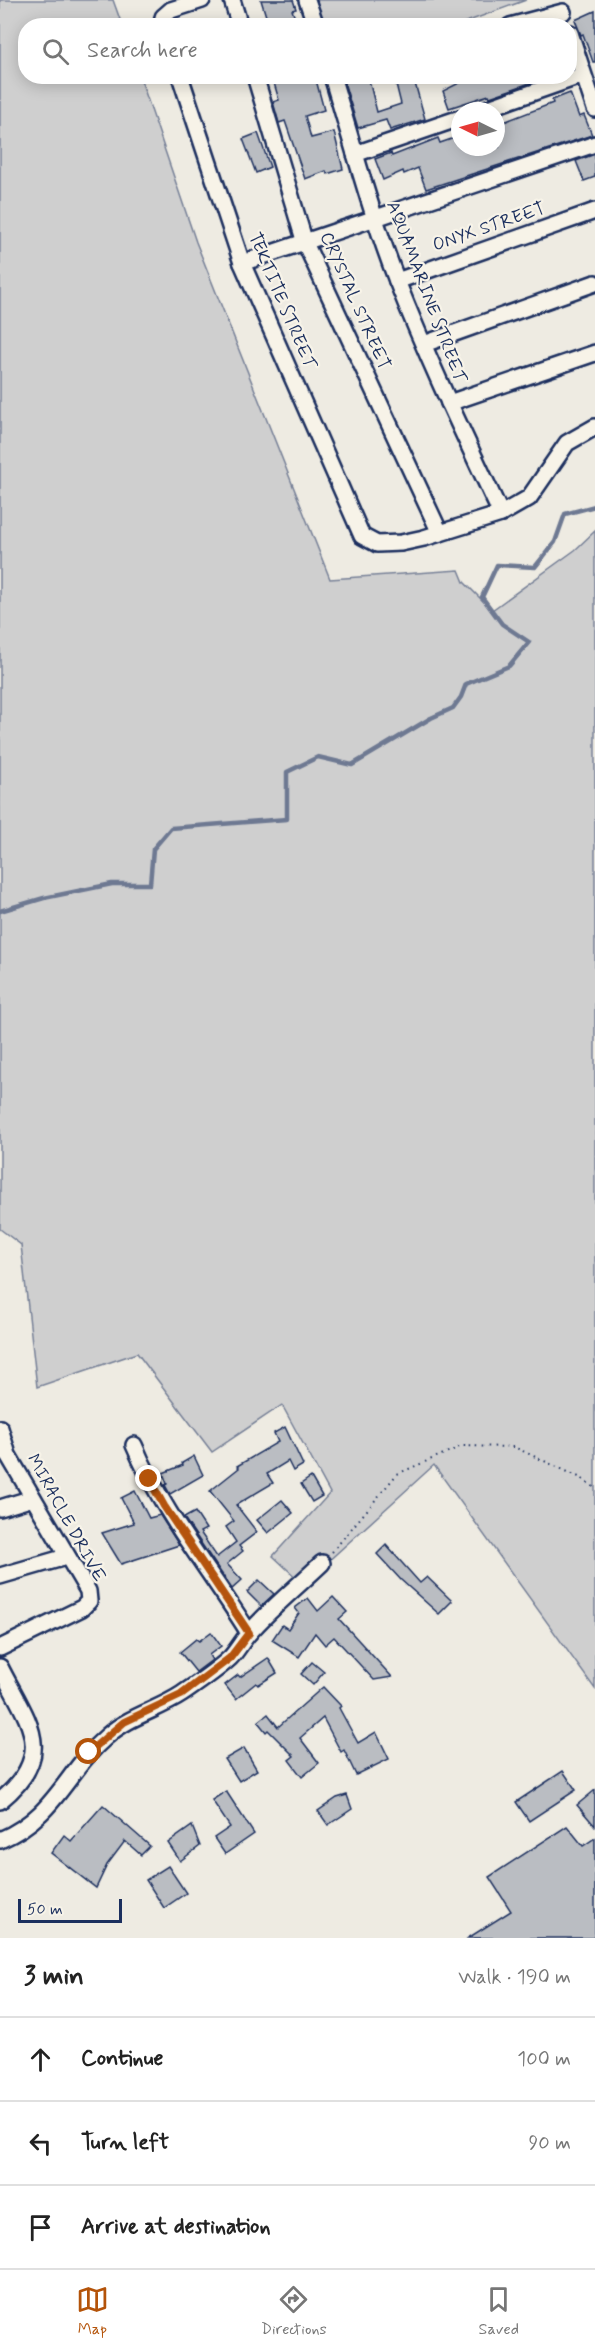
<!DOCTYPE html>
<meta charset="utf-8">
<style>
body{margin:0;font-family:Mynerve,sans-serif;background:#f2f2f2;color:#222}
.compass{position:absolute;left:451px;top:102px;width:54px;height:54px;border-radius:50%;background:#fff;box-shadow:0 3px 15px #0003;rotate:275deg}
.scale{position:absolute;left:18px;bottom:15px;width:104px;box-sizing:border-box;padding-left:6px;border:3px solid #1b2f5e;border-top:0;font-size:16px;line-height:21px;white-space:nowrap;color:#1b2f5e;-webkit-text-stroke:4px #f7f3e8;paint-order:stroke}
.stop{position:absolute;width:18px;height:18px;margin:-14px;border:4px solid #b45309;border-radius:50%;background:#fff}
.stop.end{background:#b45309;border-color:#fff;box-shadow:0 2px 6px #0008}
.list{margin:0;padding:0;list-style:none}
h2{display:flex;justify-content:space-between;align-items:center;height:78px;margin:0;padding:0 24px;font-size:26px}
h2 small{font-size:20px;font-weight:400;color:#767676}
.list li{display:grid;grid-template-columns:39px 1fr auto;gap:18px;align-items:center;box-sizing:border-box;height:84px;padding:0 24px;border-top:2px solid #e0e0e0}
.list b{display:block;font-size:22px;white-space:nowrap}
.list em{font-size:20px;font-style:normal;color:#767676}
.icon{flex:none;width:33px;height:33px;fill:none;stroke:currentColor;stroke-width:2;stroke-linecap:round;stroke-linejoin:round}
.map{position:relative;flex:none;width:595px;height:1938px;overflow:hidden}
.search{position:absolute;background:#fff;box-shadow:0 3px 15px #0003;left:18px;right:18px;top:18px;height:66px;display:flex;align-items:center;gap:15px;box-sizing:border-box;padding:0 21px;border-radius:24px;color:#767676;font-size:22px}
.sheet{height:330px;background:#fff}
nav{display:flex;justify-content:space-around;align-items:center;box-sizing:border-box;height:84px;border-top:2px solid #e0e0e0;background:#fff;font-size:16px;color:#767676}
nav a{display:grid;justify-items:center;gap:3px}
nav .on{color:#b45309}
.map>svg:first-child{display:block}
.green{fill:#cfcfcf;stroke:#757f96;stroke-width:1.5}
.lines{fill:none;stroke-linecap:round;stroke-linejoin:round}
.stream{stroke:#6e7992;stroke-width:4.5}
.building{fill:#babdc2;stroke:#1b2f5e;stroke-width:1.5}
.minor-casing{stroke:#1b2f5e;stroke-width:20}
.path{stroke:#1b2f5e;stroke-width:2;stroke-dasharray:1.5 4.5;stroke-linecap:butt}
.minor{stroke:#f7f3e8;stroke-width:15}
.route{stroke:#b45309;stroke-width:8}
.labels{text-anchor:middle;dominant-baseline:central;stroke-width:4.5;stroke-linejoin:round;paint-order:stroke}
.street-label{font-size:18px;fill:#1b2f5e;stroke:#f7f3e8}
</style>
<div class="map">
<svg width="595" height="1938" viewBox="0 0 595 1938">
<rect width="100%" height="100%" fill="#eeebe2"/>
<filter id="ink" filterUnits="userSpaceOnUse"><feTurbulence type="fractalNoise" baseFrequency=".0167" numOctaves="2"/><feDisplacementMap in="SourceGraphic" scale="12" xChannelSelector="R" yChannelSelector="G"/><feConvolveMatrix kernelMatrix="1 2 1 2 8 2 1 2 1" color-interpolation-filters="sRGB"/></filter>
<g filter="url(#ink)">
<g class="green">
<polygon points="0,0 113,0 122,25 26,26 26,76 140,77 196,242 330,579 459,570 464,582 492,610 575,550 595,531 595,1689 434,1465 303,1584 273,1556 330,1493 282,1405 212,1452 137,1353 37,1387 21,1245 0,1229"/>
<polygon points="312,0 526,0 455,26 320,25"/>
</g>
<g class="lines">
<polyline class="stream" points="0,911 44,898 112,884 150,884 153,849 171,828 287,819 287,772 318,757 352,765 431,718 453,708 461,697 466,684 509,666 529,642 502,624 482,597 497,565 535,567 555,542 565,514 595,506"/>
</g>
<g class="building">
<polygon points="261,0 293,0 296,9 292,10 298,26 269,26"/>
<polygon points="595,11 595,62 593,62 583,34 581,35 575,20"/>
<polygon points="272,76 315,76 324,110 305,116 311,138 334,132 343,169 327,174 326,171 305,179 285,121 279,123 273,102 279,100"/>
<polygon points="363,76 368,76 377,112 401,104 394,76 413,76 425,119 390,130 386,120 358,128 344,82"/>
<polygon points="473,76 547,76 547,77 490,97 489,95 449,108 443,91"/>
<polygon points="570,93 579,117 584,115 592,135 426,189 418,168 404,174 403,171 383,180 375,159 391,153 392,156 438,138 440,143 460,136 460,147 499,147 496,139 496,125 553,103 552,100"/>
<polygon points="258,133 270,167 256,173 243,139"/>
<polygon points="595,154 595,177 584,181 576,161"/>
<polygon points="285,1427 303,1465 293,1471 288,1461 267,1474 273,1483 236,1505 257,1532 239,1546 243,1551 227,1564 242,1580 232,1589 184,1518 195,1512 206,1529 200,1532 217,1557 236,1542 226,1527 234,1521 210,1491 239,1468 237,1466 278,1442 274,1433"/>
<polygon points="194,1456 203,1475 170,1494 165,1485 167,1484 163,1473 183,1465 182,1463"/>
<polygon points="311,1477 322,1496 312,1502 301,1484"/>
<polygon points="135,1491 149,1518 160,1515 179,1545 121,1564 102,1533 134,1523 121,1498"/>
<polygon points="282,1500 293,1513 268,1533 257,1520"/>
<polygon points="386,1545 420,1583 427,1577 452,1601 439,1614 401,1580 377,1554"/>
<polygon points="259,1580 274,1594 261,1606 247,1592"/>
<polygon points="333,1597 347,1612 339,1619 392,1677 374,1680 334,1637 325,1645 315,1633 299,1657 272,1640 282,1625 288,1629 299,1613 295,1608 308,1598 318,1611"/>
<polygon points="211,1632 221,1646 209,1655 212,1660 196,1672 180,1652 196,1639 199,1641"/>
<polygon points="268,1658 277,1673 258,1685 256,1683 236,1699 225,1685 238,1675 240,1677"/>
<polygon points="312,1662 324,1672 313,1685 301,1674"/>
<polygon points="323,1687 341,1706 339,1708 358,1743 376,1732 389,1759 356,1775 344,1750 341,1752 323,1718 300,1738 319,1763 302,1777 289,1760 294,1756 268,1730 266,1732 258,1722 268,1714 278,1727"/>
<polygon points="244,1748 257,1770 239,1781 225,1759"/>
<polygon points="563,1771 576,1790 529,1821 516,1802"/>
<polygon points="595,1790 595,1826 577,1805"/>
<polygon points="226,1791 254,1834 225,1854 214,1838 230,1827 212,1800"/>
<polygon points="347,1795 352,1809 328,1825 318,1811 337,1798"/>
<polygon points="103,1805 150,1846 141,1855 125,1841 107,1865 96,1888 51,1853 64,1835 71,1841"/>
<polygon points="192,1826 200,1846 180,1861 168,1843"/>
<polygon points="567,1826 583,1846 595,1838 595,1938 468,1938 511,1911 489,1877"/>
<polygon points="168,1866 186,1893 164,1908 146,1880"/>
</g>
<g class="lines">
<defs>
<g id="minor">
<polyline points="232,0 240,26"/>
<polyline points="307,0 316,26"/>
<polyline points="162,26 163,17 171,10 202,0"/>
<polyline points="510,26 563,12"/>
<polyline points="570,33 595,109"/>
<polyline points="180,76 242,263 362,536 377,544 401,543 424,538 501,514 529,498 567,443 595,427"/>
<polyline points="255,76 305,243 440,533"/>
<path d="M332,76C353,145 371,214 397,281C428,360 465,437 501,514"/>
<polyline points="480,111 583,75"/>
<polyline points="355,154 460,118"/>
<polyline points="242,263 595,144"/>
<polyline points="397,281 595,211"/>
<polyline points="424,344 595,283"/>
<polyline points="449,403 595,353"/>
<polyline points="0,1428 8,1455 88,1591 89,1601 82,1608 0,1648"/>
<path d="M134,1445C163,1514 210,1570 249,1633"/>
<polyline points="0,1508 33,1498"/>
<polyline points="0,1576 66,1557"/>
<path d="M0,1667C27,1721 59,1753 0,1801"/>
<path d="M0,1840C56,1816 65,1772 107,1736C129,1716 158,1710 182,1694C198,1683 216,1671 230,1658C237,1651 242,1641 249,1633C271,1608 298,1586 322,1563"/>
</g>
</defs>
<use href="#minor" class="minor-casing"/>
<polyline class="path" points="332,1552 397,1474 462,1446 514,1447 581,1478 595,1488"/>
<use href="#minor" class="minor"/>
</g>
</g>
<g class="lines" filter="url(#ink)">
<polyline class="route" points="89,1752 124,1722 181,1695 230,1658 249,1633 164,1506 149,1479"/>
</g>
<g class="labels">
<g class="street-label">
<text transform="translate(489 227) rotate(-19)">ONYX STREET</text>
<text transform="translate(426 292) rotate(69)">AQUAMARINE STREET</text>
<text transform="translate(282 301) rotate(67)">TEKTITE STREET</text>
<text transform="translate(355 301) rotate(66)">CRYSTAL STREET</text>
<text transform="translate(66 1518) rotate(61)">MIRACLE DRIVE</text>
</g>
</g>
</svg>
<svg class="compass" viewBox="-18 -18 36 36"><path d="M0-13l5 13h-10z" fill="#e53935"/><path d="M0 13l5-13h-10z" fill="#767676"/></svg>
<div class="scale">50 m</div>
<div class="stop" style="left:89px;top:1752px"></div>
<div class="stop end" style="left:149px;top:1479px"></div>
<div class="search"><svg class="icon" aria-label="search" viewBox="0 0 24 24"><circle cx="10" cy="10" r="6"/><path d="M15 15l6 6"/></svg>Search here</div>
</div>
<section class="sheet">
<h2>3 min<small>Walk · 190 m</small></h2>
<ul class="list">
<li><svg class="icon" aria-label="ahead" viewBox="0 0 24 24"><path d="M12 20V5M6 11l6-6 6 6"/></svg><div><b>Continue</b></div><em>100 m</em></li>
<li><svg class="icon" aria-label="left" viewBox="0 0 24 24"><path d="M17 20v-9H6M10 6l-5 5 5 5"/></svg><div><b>Turn left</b></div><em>90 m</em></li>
<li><svg class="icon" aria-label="arrive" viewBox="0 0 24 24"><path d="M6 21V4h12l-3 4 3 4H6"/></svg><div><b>Arrive at destination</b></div></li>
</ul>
</section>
<nav>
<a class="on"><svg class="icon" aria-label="map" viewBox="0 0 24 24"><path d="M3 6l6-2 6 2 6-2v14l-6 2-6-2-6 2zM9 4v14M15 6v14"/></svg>Map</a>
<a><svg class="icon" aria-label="directions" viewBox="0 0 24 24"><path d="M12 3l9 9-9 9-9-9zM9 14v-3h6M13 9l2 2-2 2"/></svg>Directions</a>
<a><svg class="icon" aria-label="saved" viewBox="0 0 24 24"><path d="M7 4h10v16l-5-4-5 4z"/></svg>Saved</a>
</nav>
